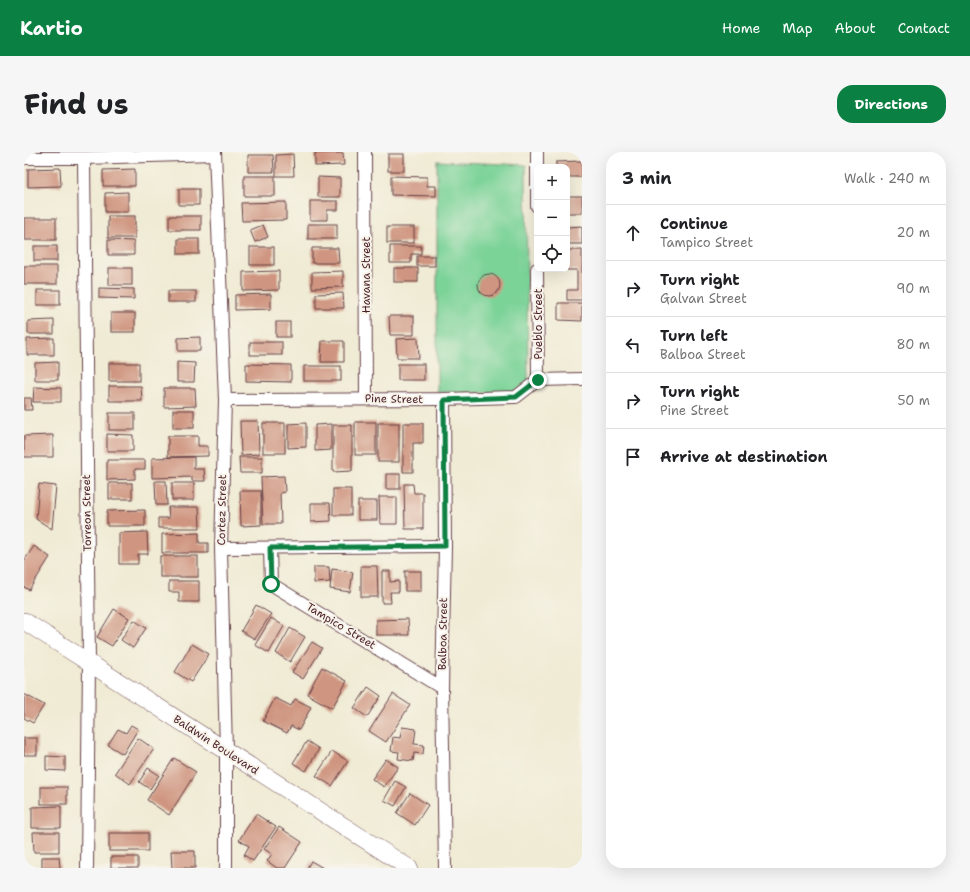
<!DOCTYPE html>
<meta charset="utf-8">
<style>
body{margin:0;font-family:"Shantell Sans",sans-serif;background:#f6f6f6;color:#202124}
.controls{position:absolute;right:12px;top:12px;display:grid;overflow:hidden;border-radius:8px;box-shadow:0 4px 16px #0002}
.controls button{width:36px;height:36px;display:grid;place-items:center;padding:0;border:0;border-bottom:1px solid #e0e0e0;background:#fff;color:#202124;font:20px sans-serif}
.stop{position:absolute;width:12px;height:12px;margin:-9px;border:3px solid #0b8043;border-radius:50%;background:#fff}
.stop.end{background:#0b8043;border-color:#fff;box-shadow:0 1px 4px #0008}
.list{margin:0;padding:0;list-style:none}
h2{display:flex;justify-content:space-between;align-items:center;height:52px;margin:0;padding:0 16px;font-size:17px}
h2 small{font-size:13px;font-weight:400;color:#757577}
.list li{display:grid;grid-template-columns:26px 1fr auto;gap:12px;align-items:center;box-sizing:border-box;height:56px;padding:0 16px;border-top:1px solid #e0e0e0}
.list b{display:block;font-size:15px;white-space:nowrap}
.list p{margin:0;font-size:13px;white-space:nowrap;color:#757577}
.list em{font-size:13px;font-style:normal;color:#757577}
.icon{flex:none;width:22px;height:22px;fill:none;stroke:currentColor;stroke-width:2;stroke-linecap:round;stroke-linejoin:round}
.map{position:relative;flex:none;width:558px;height:716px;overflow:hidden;border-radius:16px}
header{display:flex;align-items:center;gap:24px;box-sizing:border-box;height:56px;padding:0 20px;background:#0b8043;color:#fff}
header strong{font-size:19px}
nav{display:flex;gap:22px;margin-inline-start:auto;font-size:14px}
.intro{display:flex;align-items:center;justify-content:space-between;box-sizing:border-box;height:96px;padding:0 24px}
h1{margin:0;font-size:28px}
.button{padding:10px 18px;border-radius:16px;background:#0b8043;color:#fff;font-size:14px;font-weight:700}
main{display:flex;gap:24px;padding:0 24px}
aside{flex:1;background:#fff;border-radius:16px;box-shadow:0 4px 16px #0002}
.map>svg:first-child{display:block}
.green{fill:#7bd398;stroke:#627962}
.building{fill:#cf9580}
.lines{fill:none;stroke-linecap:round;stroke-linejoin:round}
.street-casing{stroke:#633e44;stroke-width:14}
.secondary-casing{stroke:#633e44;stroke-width:18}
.street{stroke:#fff;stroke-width:12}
.secondary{stroke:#fff;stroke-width:17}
.route{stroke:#0b8043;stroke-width:5}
.labels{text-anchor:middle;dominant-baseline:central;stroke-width:4;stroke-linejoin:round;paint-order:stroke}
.street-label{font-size:11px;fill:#4a1f2b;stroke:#f7f3e8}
</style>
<header>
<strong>Kartio</strong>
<nav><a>Home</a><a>Map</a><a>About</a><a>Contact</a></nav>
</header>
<div class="intro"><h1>Find us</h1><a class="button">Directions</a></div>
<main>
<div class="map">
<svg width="558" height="716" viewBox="0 0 558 716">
<rect width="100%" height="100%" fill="#f7f3e8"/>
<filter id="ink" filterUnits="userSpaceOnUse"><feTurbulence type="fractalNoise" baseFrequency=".025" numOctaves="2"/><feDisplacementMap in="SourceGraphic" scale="8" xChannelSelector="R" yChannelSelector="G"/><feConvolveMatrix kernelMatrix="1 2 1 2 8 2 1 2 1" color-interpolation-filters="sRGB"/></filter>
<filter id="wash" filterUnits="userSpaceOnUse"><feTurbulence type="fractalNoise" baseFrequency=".012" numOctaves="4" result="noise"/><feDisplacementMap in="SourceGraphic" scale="16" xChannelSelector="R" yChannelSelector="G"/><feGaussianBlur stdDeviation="0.9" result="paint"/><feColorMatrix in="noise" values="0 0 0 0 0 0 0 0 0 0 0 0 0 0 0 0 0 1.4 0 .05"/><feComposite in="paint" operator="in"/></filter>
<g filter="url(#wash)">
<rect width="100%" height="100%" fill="#f0ebd4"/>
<polygon class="green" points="413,9 502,13 504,223 504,229 493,238 486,241 413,240"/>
<g id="blocks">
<g class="building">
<polygon points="291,1 319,1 320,13 291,14"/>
<polygon points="269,2 270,24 252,24 252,3"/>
<rect x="364" y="2" width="16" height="17"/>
<polygon points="224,3 249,3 250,20 224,20"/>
<polygon points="558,9 558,25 543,25 543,15 532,15 532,10"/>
<polygon points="36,16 37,34 4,35 4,17"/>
<polygon points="111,17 111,34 79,34 79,18"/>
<rect x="220" y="24" width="31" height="20"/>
<polygon points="367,24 403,25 403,34 412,34 412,44 367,43"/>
<polygon points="294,25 316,26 316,45 294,45"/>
<rect x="155" y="37" width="20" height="16"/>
<polygon points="104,40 104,60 81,60 81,41"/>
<rect x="543" y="44" width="15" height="17"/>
<polygon points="286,49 314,49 314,58 303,58 303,68 286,68"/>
<polygon points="262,50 262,68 218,69 217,51"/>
<rect x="84" y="64" width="27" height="22"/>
<rect x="145" y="64" width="32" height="14"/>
<rect x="0" y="66" width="32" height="22"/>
<rect x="284" y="72" width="29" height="15"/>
<polygon points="239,73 244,85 231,90 226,78"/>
<polygon points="558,74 558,92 543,92 543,75"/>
<rect x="363" y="75" width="27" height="16"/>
<rect x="154" y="87" width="21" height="15"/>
<polygon points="84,88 110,89 110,103 84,103"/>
<rect x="10" y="94" width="23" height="15"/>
<polygon points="366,94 397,94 397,102 387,102 387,111 366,111"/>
<rect x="226" y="95" width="24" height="18"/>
<polygon points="288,96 314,96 315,111 288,111"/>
<polygon points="543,98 558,98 558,148 543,148 543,138 553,138 553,118 543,118"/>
<rect x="393" y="104" width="18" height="10"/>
<rect x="0" y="114" width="33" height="18"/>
<rect x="85" y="116" width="23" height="17"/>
<rect x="370" y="116" width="24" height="14"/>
<polygon points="255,119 255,138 219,139 219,120"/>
<polygon points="319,119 319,135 288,136 288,120"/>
<circle cx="465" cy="133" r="11"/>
<polygon points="75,136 110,137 110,147 75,146"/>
<rect x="13" y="138" width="23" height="15"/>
<rect x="144" y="139" width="28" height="11"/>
<polygon points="319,141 320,156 292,156 292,142"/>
<polygon points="247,142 247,157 211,158 211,143"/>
<polygon points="534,151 558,151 558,169 534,168"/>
<rect x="87" y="161" width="24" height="19"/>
<polygon points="365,164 390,164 390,183 366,183"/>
<polygon points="30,168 30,182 4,182 4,169"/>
<rect x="252" y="170" width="14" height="15"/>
<polygon points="176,185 176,199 154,199 154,186"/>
<polygon points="30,186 30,203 3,203 3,187"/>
<polygon points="394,186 395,206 373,206 372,187"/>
<polygon points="298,189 320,189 320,210 297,210"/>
<rect x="226" y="190" width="32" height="13"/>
<polygon points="34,210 34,228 11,228 11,211"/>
<polygon points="153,210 171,211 170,230 153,230"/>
<rect x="85" y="211" width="30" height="18"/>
<polygon points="222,212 267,213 267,230 222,229"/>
<rect x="374" y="212" width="26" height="16"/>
<rect x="280" y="214" width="37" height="15"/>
<polygon points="85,234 117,234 118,249 85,249"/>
<polygon points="10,235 37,236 37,250 9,250"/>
<polygon points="140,236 171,236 172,254 140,255"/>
<polygon points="0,246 7,246 8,258 0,258"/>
<rect x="149" y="258" width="21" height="18"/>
<rect x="85" y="261" width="26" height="17"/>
<polygon points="216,269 234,269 235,302 217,303"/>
<rect x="331" y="270" width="21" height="33"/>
<rect x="239" y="271" width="22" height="30"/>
<polygon points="282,271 282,295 264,296 264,272"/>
<rect x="354" y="271" width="21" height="39"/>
<polygon points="379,271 399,271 399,291 389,291 389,320 379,320"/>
<polygon points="307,272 307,298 291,299 291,273"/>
<polygon points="309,273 328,273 328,319 309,320"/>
<polygon points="83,282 109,283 109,299 83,299"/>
<polygon points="29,283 29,305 0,305 0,284"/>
<polygon points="144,284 174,284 174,294 184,294 184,304 144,305"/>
<polygon points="170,305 170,317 180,317 181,329 168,329 168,325 128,326 128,306"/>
<polygon points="215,305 238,305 238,321 216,321"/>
<polygon points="83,308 121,308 121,317 111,317 111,327 83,328"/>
<rect x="362" y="322" width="14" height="15"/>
<polygon points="260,324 261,340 256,341 257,372 239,372 237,325"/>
<polygon points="131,329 142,329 143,353 132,353"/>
<rect x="85" y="331" width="23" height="16"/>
<rect x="148" y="331" width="22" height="17"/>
<polygon points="15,332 32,334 28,377 12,367"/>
<polygon points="380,332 389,332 390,341 399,341 399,377 381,377"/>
<rect x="309" y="337" width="18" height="26"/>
<polygon points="216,339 237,339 237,373 217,374"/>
<polygon points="355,345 373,345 373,372 356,372"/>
<rect x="334" y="349" width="19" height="19"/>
<polygon points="287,351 306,351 307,369 287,370"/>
<polygon points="144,355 175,355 176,376 134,376 134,366 145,366"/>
<polygon points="121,358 121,374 83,374 83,359"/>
<polygon points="123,380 124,402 114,402 114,412 95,412 95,381"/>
<polygon points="175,381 175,391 184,391 184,401 138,401 138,382"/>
<polygon points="10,394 26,405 5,438 0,435 0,409"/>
<rect x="136" y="404" width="38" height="21"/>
<polygon points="337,414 353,414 354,445 337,445"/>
<polygon points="290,415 305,415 306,430 290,431"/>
<polygon points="308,417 329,420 326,440 306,437"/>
<polygon points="358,419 366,419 366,430 375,429 375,440 366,440 367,451 358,451"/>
<rect x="381" y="419" width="16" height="20"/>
<polygon points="145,429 175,429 175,450 155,450 155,440 145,440"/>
<polygon points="232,453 247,462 231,487 217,479"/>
<polygon points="90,457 105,466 88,494 73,485"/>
<polygon points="247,466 260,474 245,501 231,493"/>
<polygon points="384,467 385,483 352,483 352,468"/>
<polygon points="110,468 122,476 109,496 97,488"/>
<polygon points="266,476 281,485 266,510 252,501"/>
<polygon points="288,490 298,496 279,527 268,520"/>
<polygon points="168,492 185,502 167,530 151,520"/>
<polygon points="298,515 323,529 308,556 283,542"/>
<polygon points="344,535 357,544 343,565 330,556"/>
<polygon points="0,542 20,553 9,571 0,566"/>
<polygon points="369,542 386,553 362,590 345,579"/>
<polygon points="251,546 267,554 271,547 287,555 275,578 267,574 263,581 239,569"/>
<polygon points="107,573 114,577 99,602 84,593 94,577 102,581"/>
<polygon points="378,575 392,577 390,592 400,593 399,602 390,601 389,609 374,607 375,600 367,599 369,585 376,586"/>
<rect x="0" y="586" width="13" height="17"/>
<polygon points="114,586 130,597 106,632 91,621"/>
<polygon points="283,589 295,597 282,619 269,611"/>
<polygon points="308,599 324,609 308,634 292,624"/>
<polygon points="22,604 41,605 41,619 22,618"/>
<polygon points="150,606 172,620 145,663 123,648"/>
<polygon points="362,607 374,615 360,635 348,627"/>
<polygon points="124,616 135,623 126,637 115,630"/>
<polygon points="371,629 382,635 371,654 360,648"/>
<rect x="17" y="635" width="26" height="17"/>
<polygon points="386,641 404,653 391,673 373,661"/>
<polygon points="37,654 37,676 8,676 8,655"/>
<polygon points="232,662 252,675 229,709 220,703 225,694 215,688"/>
<polygon points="255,675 278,690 261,716 253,716 243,709 248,702 240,697"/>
<polygon points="9,680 35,680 35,700 10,700"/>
<rect x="85" y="681" width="39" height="18"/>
<polygon points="147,699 171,699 171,716 148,716"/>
<polygon points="18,705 35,705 36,716 18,716"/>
<rect x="87" y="705" width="27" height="11"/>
<polygon points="287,709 299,716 283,716"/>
</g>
</g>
</g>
<g filter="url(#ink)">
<use href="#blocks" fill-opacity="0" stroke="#633e44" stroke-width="1"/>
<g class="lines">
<defs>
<g id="street">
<polyline points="191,0 201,248 197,396 202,599 202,716"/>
<polyline points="341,0 342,247"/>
<polyline points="513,0 513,54"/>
<polyline points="0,6 60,6 191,2"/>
<polyline points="60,6 65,510 63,716"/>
<polyline points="513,117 514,228"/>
<polyline points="420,247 421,394 418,536 421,716"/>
<polyline points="201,248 420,247 492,245 514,228 558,227"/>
<polyline points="197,396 421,394"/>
<polyline points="246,396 247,432 418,536"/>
</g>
<polyline id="secondary" points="0,469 385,716"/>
</defs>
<use href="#street" class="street-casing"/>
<use href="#secondary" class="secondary-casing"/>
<use href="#street" class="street"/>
<use href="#secondary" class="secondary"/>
</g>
</g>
<g class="lines" filter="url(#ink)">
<polyline class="route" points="247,432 246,396 421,394 420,248 492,245 514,228"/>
</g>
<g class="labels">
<g class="street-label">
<text transform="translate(342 123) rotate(-90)">Havana Street</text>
<text transform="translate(514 172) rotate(-90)">Pueblo Street</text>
<text transform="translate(370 247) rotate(1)">Pine Street</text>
<text transform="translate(198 358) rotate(-89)">Cortez Street</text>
<text transform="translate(63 361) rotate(-91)">Torreon Street</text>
<text transform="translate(317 474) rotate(31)">Tampico Street</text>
<text transform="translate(419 482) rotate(-89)">Balboa Street</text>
<text transform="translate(192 593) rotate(33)">Baldwin Boulevard</text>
</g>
</g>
</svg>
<div class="controls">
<button>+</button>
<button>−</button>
<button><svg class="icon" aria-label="locate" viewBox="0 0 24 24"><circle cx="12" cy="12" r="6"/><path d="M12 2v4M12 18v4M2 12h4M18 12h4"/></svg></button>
</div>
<div class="stop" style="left:247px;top:432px"></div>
<div class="stop end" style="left:514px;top:228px"></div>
</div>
<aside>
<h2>3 min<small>Walk · 240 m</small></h2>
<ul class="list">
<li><svg class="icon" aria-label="ahead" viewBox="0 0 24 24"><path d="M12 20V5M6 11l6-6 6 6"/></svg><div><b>Continue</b><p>Tampico Street</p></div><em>20 m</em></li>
<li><svg class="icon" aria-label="right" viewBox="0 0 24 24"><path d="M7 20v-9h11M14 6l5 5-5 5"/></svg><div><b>Turn right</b><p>Galvan Street</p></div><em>90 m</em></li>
<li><svg class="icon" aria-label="left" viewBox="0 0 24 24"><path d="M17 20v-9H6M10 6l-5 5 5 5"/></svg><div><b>Turn left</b><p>Balboa Street</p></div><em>80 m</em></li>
<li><svg class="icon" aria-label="right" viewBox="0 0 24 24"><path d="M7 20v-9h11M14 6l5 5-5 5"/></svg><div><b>Turn right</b><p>Pine Street</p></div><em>50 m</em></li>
<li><svg class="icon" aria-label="arrive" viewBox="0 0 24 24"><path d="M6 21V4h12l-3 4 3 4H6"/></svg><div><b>Arrive at destination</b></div></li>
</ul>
</aside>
</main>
